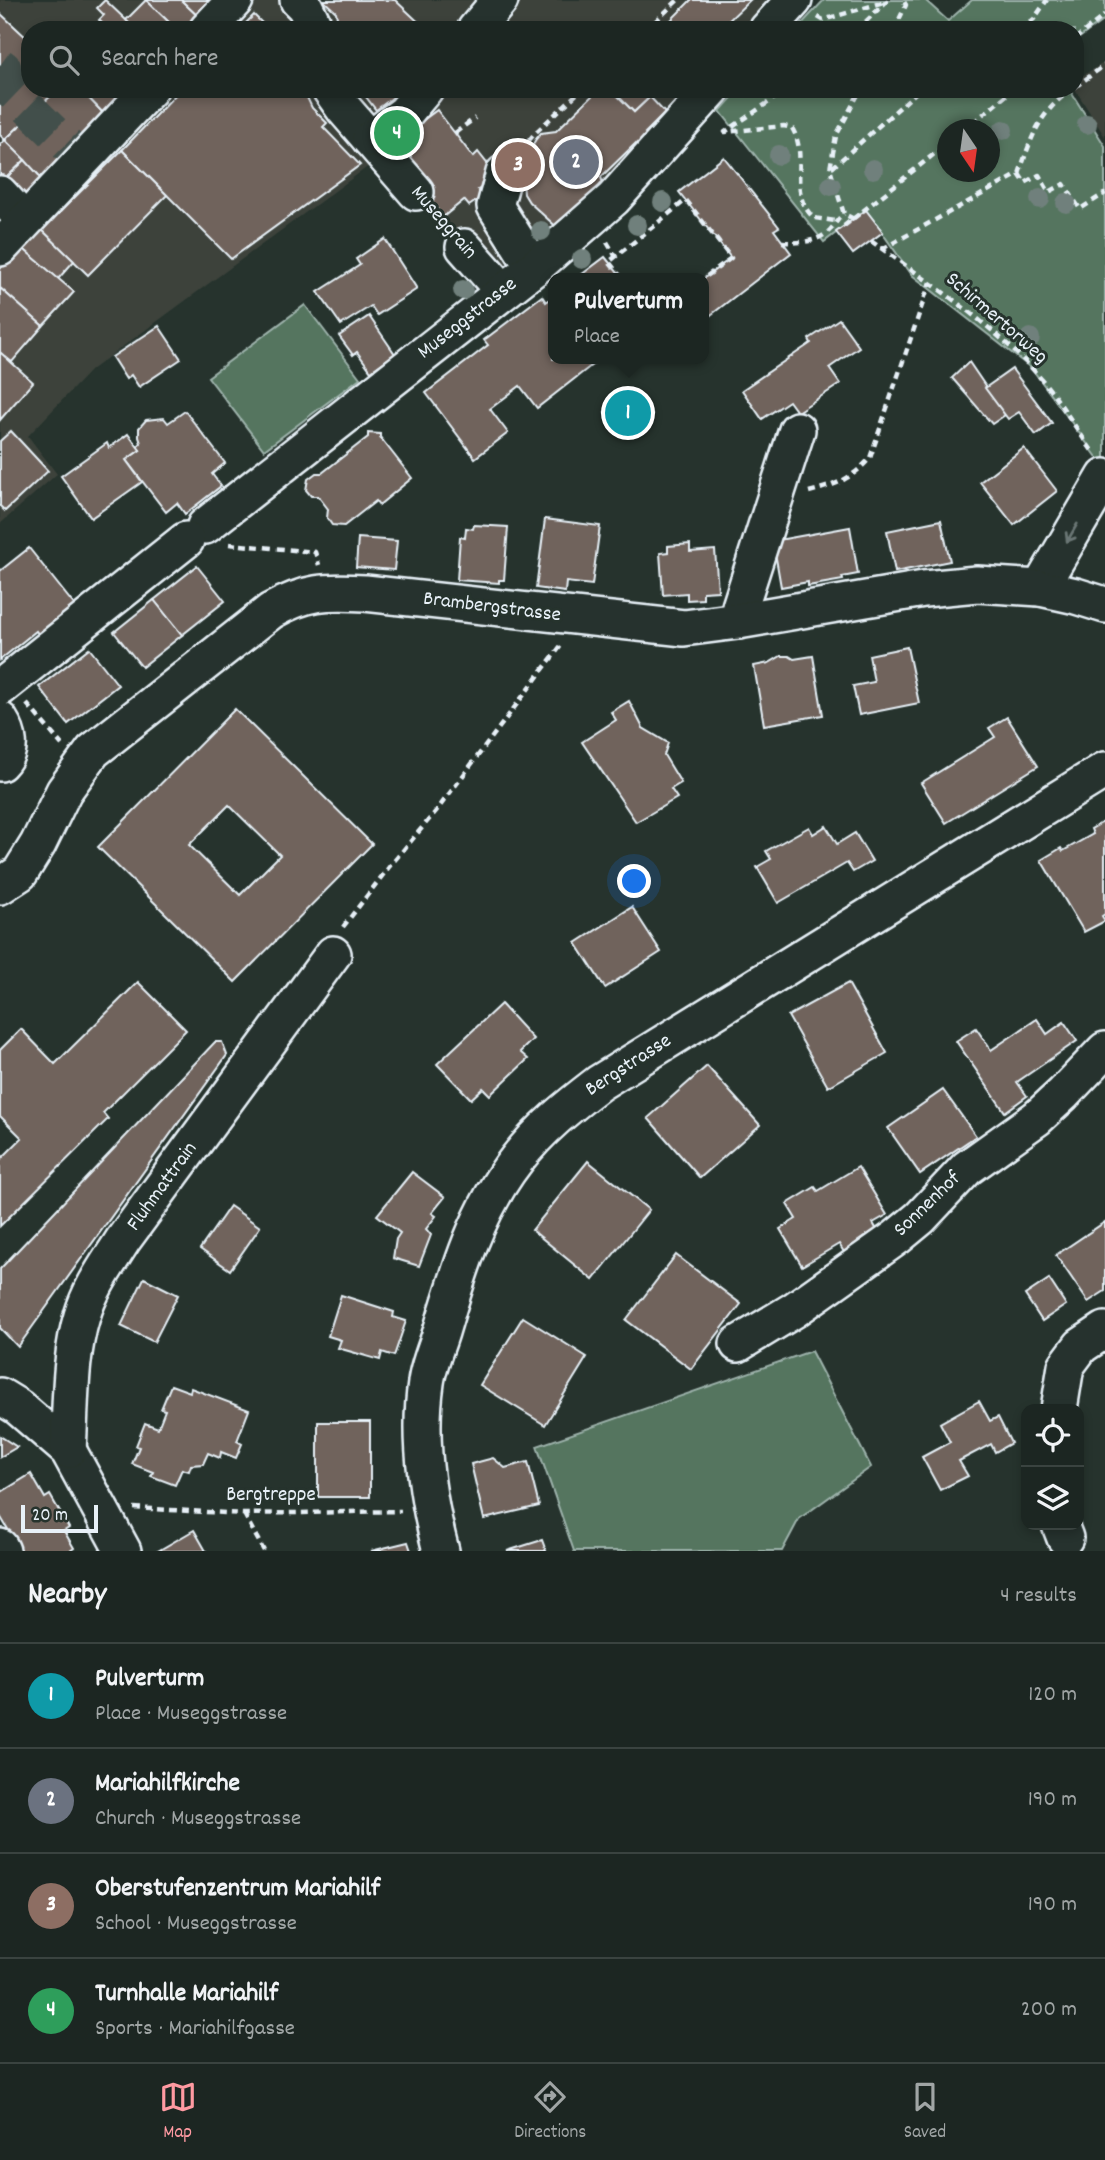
<!DOCTYPE html>
<meta charset="utf-8">
<style>
body{margin:0;font-family:Dekko,sans-serif;background:#252e2a;color:#f1f3f6}
.controls{position:absolute;right:21px;bottom:21px;display:grid;overflow:hidden;border-radius:14px;box-shadow:0 4px 10px #0003}
.controls button{width:63px;height:63px;display:grid;place-items:center;padding:0;border:0;border-bottom:2px solid #3a4340;background:#1c2622;color:#f1f3f6;font:35px sans-serif}
.compass{position:absolute;left:937px;top:119px;width:63px;height:63px;border-radius:50%;background:#1c2622;box-shadow:0 4px 10px #0003;rotate:167deg}
.scale{position:absolute;left:21px;bottom:18px;width:77px;box-sizing:border-box;padding-left:7px;border:4px solid #e8f1f8;border-top:0;font-size:19px;line-height:24px;white-space:nowrap;color:#e8f1f8;-webkit-text-stroke:5px #26332d;paint-order:stroke}
.you{position:absolute;left:635px;top:882px;width:24px;height:24px;margin:-18px;border:5px solid #fff;border-radius:50%;background:#1a73e8;box-shadow:0 0 0 10px #1a73e833}
.badge{display:grid;place-items:center;width:46px;height:46px;border-radius:50%;background:#ff9aa2;color:#fff;font-size:23px;font-weight:700}
.pin{position:absolute;translate:-50% -50%;border:4px solid #fff;box-shadow:0 2px 7px #0006}
.popup{position:absolute;left:548px;top:273px;width:161px;height:91px;box-sizing:border-box;display:grid;place-content:center;border-radius:14px;background:#1c2622;filter:drop-shadow(0 2px 5px #0005);font-size:23px;white-space:nowrap;color:#a0a5a5}
.popup b{font-size:26px;color:#f1f3f6}
.popup::after{content:'';position:absolute;left:50%;top:100%;margin-left:-14px;border:14px solid transparent;border-top-color:#1c2622}
.list{margin:0;padding:0;list-style:none}
h2{display:flex;justify-content:space-between;align-items:center;height:91px;margin:0;padding:0 28px;font-size:30px}
h2 small{font-size:23px;font-weight:400;color:#a0a5a5}
.list li{display:grid;grid-template-columns:46px 1fr auto;gap:21px;align-items:center;box-sizing:border-box;height:105px;padding:0 28px;border-top:2px solid #3a4340}
.list b{display:block;font-size:26px;white-space:nowrap}
.list p{margin:0;font-size:23px;white-space:nowrap;color:#a0a5a5}
.list em{font-size:23px;font-style:normal;color:#a0a5a5}
.icon{flex:none;width:38px;height:38px;fill:none;stroke:currentColor;stroke-width:2;stroke-linecap:round;stroke-linejoin:round}
.map{position:relative;flex:none;width:1105px;height:1551px;overflow:hidden}
.search{position:absolute;background:#1c2622;box-shadow:0 4px 10px #0003;left:21px;right:21px;top:21px;height:77px;display:flex;align-items:center;gap:18px;box-sizing:border-box;padding:0 24px;border-radius:28px;color:#a0a5a5;font-size:26px}
.sheet{height:511px;background:#1c2622}
nav{display:flex;justify-content:space-around;align-items:center;box-sizing:border-box;height:98px;border-top:2px solid #3a4340;background:#1c2622;font-size:19px;color:#a0a5a5}
nav a{display:grid;justify-items:center;gap:4px}
nav .on{color:#ff9aa2}
.map>svg:first-child{display:block}
.built{fill:#3c423b}
.green{fill:#54755f;stroke:#9eb3ac;stroke-width:2;fill-rule:evenodd}
.building{fill:#70645c;stroke:#e8f1f8;stroke-width:2;fill-rule:evenodd}
.lines{fill:none;stroke-linecap:round;stroke-linejoin:round}
.minor-tunnel{stroke:#43504b;stroke-width:35;stroke-dasharray:35 18;stroke-linecap:butt}
.minor-casing{stroke:#e8f1f8;stroke-width:40}
.path{stroke:#e8f1f8;stroke-width:4.5;stroke-dasharray:7 5;stroke-linecap:butt}
.minor{stroke:#26332d;stroke-width:35}
.path-bridge{stroke:#e8f1f8;stroke-width:4.5;stroke-dasharray:7 5;stroke-linecap:butt}
.tree{fill:#70807b}
.oneway{stroke:#6a7674}
.labels{text-anchor:middle;dominant-baseline:central;stroke-width:6;stroke-linejoin:round;paint-order:stroke}
.street-label{font-size:21px;fill:#e8f1f8;stroke:#26332d}
</style>
<div class="map">
<svg width="1105" height="1551" viewBox="0 0 1105 1551">
<rect width="100%" height="100%" fill="#26332d"/>
<filter id="ink" filterUnits="userSpaceOnUse"><feTurbulence type="fractalNoise" baseFrequency=".0143" numOctaves="2"/><feDisplacementMap in="SourceGraphic" scale="14" xChannelSelector="R" yChannelSelector="G"/><feConvolveMatrix kernelMatrix="1 2 1 2 8 2 1 2 1" color-interpolation-filters="sRGB"/></filter>
<g filter="url(#ink)">
<g class="built">
<polygon points="0,0 794,0 767,30 30,30 30,89 712,89 499,287 370,139 377,160 91,370 28,436 57,474 0,524"/>
<polygon points="1105,62 1105,137 1075,89 1075,80"/>
</g>
<g class="green">
<polygon points="824,0 925,0 948,21 972,0 1105,0 1105,19 1075,41 1075,30 796,30"/>
<path d="M740,89H1069L1105,146V468L1032,369L912,275L866,210L824,242L720,111ZM948,130H990V172H948Z"/>
<polygon points="305,305 360,378 264,450 208,377"/>
<polygon points="811,1351 871,1467 799,1519 782,1551 574,1551 537,1446"/>
</g>
<g class="building">
<polygon points="105,0 126,20 136,30 109,30 99,20 104,15 97,8"/>
<polygon points="146,0 181,0 202,20 193,30 177,30"/>
<polygon points="146,0 177,30 136,30 126,20"/>
<polygon points="181,0 221,0 202,20"/>
<polygon points="323,0 395,0 427,30 339,30 336,12"/>
<polygon points="691,0 750,0 719,30 661,30"/>
<polygon points="0,13 30,41 30,89 58,89 5,140 0,135"/>
<polygon points="254,15 269,30 239,30"/>
<polygon points="58,89 80,89 109,119 45,182 5,140"/>
<polygon points="80,89 137,89 109,119"/>
<polygon points="181,89 303,89 312,108 327,123 323,127 360,165 231,259 122,150"/>
<polygon points="360,89 404,89 376,110"/>
<polygon points="599,89 611,89 634,112 650,97 665,113 645,133 651,139 640,149 635,144 601,177 603,184 600,192 561,231 529,202 524,194 523,182 529,172 536,166 538,158 533,144 536,139 541,133 556,131"/>
<polygon points="611,89 658,89 634,112"/>
<polygon points="437,110 473,157 478,152 497,176 478,190 483,196 469,206 464,200 443,217 388,146"/>
<polygon points="5,140 25,160 2,182 0,180 0,145"/>
<polygon points="122,150 167,195 88,275 42,230"/>
<polygon points="724,157 779,227 774,230 791,253 703,321 703,279 731,258 679,192"/>
<polygon points="25,160 45,182 22,203 2,182"/>
<polygon points="866,210 883,232 853,254 836,232"/>
<polygon points="38,226 74,261 58,279 20,246"/>
<polygon points="385,239 417,289 377,315 371,306 341,325 318,292 360,265 356,259"/>
<polygon points="20,246 74,292 43,326 0,288 0,269"/>
<polygon points="605,257 622,278 577,278"/>
<polygon points="0,288 43,326 12,362 0,353"/>
<polygon points="542,296 546,302 553,297 553,359 593,359 596,362 537,408 520,386 490,409 508,433 475,458 426,393 488,345 484,340"/>
<polygon points="369,316 395,354 371,371 357,352 353,355 339,336"/>
<polygon points="839,319 859,347 829,368 840,384 797,412 789,401 762,419 742,390 811,343 809,339"/>
<polygon points="159,326 181,359 139,387 131,375 126,379 112,357"/>
<polygon points="1,353 33,382 0,420 0,354"/>
<polygon points="969,362 1005,415 992,424 952,378"/>
<polygon points="1012,369 1052,423 1036,435 1019,412 1008,419 985,388"/>
<polygon points="636,391 652,415 620,436 605,412"/>
<polygon points="185,411 225,463 212,474 221,486 185,514 177,503 166,512 126,460 140,450 137,447 141,443 139,437 139,428 146,420 164,418 168,423"/>
<polygon points="11,431 48,471 5,511 0,506 0,441"/>
<polygon points="368,433 380,434 380,437 412,478 379,505 376,501 344,526 332,525 327,518 328,509 318,496 311,496 306,490 308,479 316,473 322,473 368,437"/>
<polygon points="128,434 140,450 126,460 142,482 91,518 61,476 107,443 109,448"/>
<polygon points="1024,448 1057,491 1014,525 980,482"/>
<polygon points="545,519 600,526 592,585 566,582 565,592 536,588"/>
<polygon points="941,520 950,561 895,572 887,531"/>
<polygon points="474,525 508,527 504,580 499,580 499,583 457,580 460,537 465,538 466,528 473,529"/>
<polygon points="850,527 858,574 842,577 843,580 808,586 808,582 781,587 773,541"/>
<polygon points="358,538 397,541 394,570 356,567"/>
<polygon points="690,544 690,552 715,550 718,591 703,592 703,599 687,600 687,593 663,595 660,553 668,552 668,546"/>
<polygon points="29,548 75,606 39,635 36,631 0,660 0,571"/>
<polygon points="197,566 225,601 182,635 154,600"/>
<polygon points="154,600 182,635 142,667 114,632"/>
<polygon points="907,647 919,703 859,715 853,686 874,682 869,655"/>
<polygon points="89,648 118,685 68,724 39,687"/>
<polygon points="781,656 789,656 794,659 813,656 823,715 764,725 754,666 769,663"/>
<polygon points="629,701 643,728 668,743 664,755 681,783 671,789 677,798 636,822 582,742 616,720 611,712"/>
<path d="M235,709L372,844L235,982L98,847ZM229,805L280,855L240,895L189,845Z"/>
<polygon points="1007,717 1038,766 946,823 921,783 995,737 989,728"/>
<polygon points="1105,821 1105,914 1102,916 1105,921 1084,932 1041,860 1061,848 1063,851 1093,834 1091,829"/>
<polygon points="826,826 837,844 855,833 872,861 853,872 847,863 778,903 757,867 771,859 766,851 809,827 813,834"/>
<polygon points="632,907 661,952 605,988 576,943"/>
<polygon points="138,982 186,1030 103,1113 108,1119 0,1226 0,1160 22,1138 0,1116 0,1050 21,1029 55,1064"/>
<polygon points="848,983 887,1053 828,1087 788,1016"/>
<polygon points="501,1004 533,1039 520,1052 528,1059 490,1095 483,1088 471,1099 437,1064"/>
<polygon points="1037,1019 1047,1034 1064,1022 1077,1041 1017,1082 1027,1096 1005,1112 956,1041 976,1028 991,1050"/>
<polygon points="215,1042 222,1042 227,1055 18,1347 0,1328 0,1269"/>
<polygon points="707,1066 760,1125 700,1178 648,1118"/>
<polygon points="943,1090 976,1136 920,1174 888,1128"/>
<polygon points="588,1161 649,1210 593,1280 532,1230"/>
<polygon points="858,1167 887,1215 873,1223 881,1237 847,1257 839,1244 802,1266 780,1229 796,1219 787,1204 815,1187 818,1191"/>
<polygon points="412,1172 445,1197 432,1213 436,1216 426,1229 431,1235 419,1266 393,1258 396,1239 400,1233 377,1215"/>
<polygon points="230,1206 260,1227 230,1270 200,1249"/>
<polygon points="1105,1222 1105,1291 1088,1302 1056,1255"/>
<polygon points="676,1255 741,1304 691,1369 626,1320"/>
<polygon points="144,1278 178,1295 154,1342 121,1326"/>
<polygon points="1049,1279 1066,1305 1042,1321 1025,1295"/>
<polygon points="341,1295 394,1312 393,1317 406,1321 394,1356 382,1352 380,1360 338,1348 341,1340 328,1336"/>
<polygon points="523,1317 587,1357 545,1425 480,1385"/>
<polygon points="171,1385 190,1392 191,1388 249,1410 237,1441 242,1444 236,1458 221,1452 220,1458 208,1453 203,1464 191,1465 189,1471 182,1469 175,1485 151,1476 153,1472 132,1464 139,1447 136,1446 145,1423 158,1428 165,1410 161,1409"/>
<polygon points="979,1401 990,1421 998,1417 1011,1443 995,1452 991,1444 959,1461 968,1476 940,1490 922,1457 950,1442 940,1423"/>
<rect x="318" y="1422" width="52" height="75"/>
<polygon points="0,1436 17,1447 0,1457"/>
<polygon points="493,1458 505,1468 528,1462 539,1506 484,1519 471,1464"/>
<polygon points="31,1474 45,1498 50,1495 69,1528 64,1531 74,1548 70,1551 21,1551 0,1516 0,1493"/>
<polygon points="194,1530 206,1551 158,1551"/>
<polygon points="542,1540 546,1551 507,1551"/>
<polygon points="408,1542 411,1551 371,1551"/>
</g>
<g class="lines">
<polyline class="minor-tunnel" points="0,65 4,68 9,89 75,153"/>
<defs>
<g id="minor">
<polyline points="298,0 305,7 316,30"/>
<polyline points="207,30 235,0"/>
<polyline points="475,30 500,0"/>
<polyline points="767,30 794,0"/>
<polyline points="330,89 344,109 416,192"/>
<polyline points="370,139 405,113 425,89"/>
<polyline points="504,173 495,206 534,268"/>
<polyline points="0,194 24,220"/>
<polyline points="464,247 503,291"/>
<polyline points="0,248 150,89"/>
<polyline points="205,526 534,268 613,199 712,89"/>
<polyline points="1040,588 1105,477"/>
<polyline points="738,621 740,607 797,430"/>
<polyline points="0,688 186,540"/>
<path d="M0,720C9,734 13,750 0,763"/>
<path d="M0,886L20,873L38,844L64,791L93,751L271,611C307,591 325,591 365,593L684,628L738,621L924,589L977,584L1040,588L1076,596L1105,605"/>
<polyline points="738,1344 794,1310 897,1237 920,1218 967,1168 1037,1118 1063,1094 1105,1050"/>
<polyline points="0,1396 18,1407 68,1450 123,1551"/>
<polyline points="1059,1409 1066,1366 1081,1346 1105,1330"/>
<path d="M68,1450C71,1406 69,1358 82,1316C90,1288 108,1264 123,1240L333,954"/>
<polyline points="1060,1525 1065,1538"/>
<polyline points="0,1547 2,1551"/>
<path d="M441,1551C427,1498 418,1438 426,1383C428,1366 436,1348 441,1332C459,1271 477,1210 517,1159C540,1129 569,1106 599,1083L1105,770"/>
</g>
</defs>
<use href="#minor" class="minor-casing"/>
<g class="path">
<polyline points="818,17 823,20 884,2"/>
<polyline points="646,30 678,0"/>
<polyline points="857,30 888,0"/>
<polyline points="894,30 906,5 903,0"/>
<polyline points="984,30 991,24 999,30"/>
<polyline points="1020,30 1034,19 1047,0"/>
<polyline points="1075,39 1105,15"/>
<polyline points="1075,87 1105,65"/>
<path d="M788,89L725,132L784,126L792,128C810,158 786,192 814,218L835,221"/>
<polyline points="964,130 1014,89"/>
<polyline points="455,133 475,118"/>
<polyline points="521,150 535,133 582,89"/>
<polyline points="832,168 920,89"/>
<polyline points="1019,174 1025,183 1039,175 1049,192 1064,184 1080,209 1104,194 1105,196"/>
<polyline points="854,219 844,214 830,169 836,136 861,89"/>
<path d="M871,241C927,281 989,321 1036,373C1057,396 1074,426 1093,452"/>
<polyline points="607,242 616,257"/>
<path d="M782,242C799,243 817,243 830,230C836,224 836,220 844,214"/>
<path d="M882,249L1019,174C1032,136 1038,114 1072,89"/>
<polyline points="622,278 609,262 686,200 731,258 703,279"/>
<path d="M809,492C835,485 851,480 870,458L930,282"/>
<polyline points="229,544 315,552 319,565"/>
<polyline points="27,704 62,745"/>
<polyline points="343,927 389,867 437,810 563,643"/>
<polyline points="134,1508 244,1514 401,1511"/>
<polyline points="244,1514 264,1551"/>
</g>
<use href="#minor" class="minor"/>
<polyline class="path-bridge" points="844,226 948,143"/>
</g>
<g class="tree">
<circle cx="1087" cy="124" r="10"/>
<circle cx="1003" cy="130" r="10"/>
<circle cx="779" cy="155" r="10"/>
<circle cx="873" cy="169" r="10"/>
<circle cx="831" cy="186" r="10"/>
<circle cx="1040" cy="199" r="10"/>
<circle cx="663" cy="202" r="10"/>
<circle cx="1066" cy="203" r="10"/>
<circle cx="637" cy="225" r="10"/>
<circle cx="541" cy="231" r="10"/>
<circle cx="582" cy="259" r="10"/>
<circle cx="463" cy="290" r="10"/>
<circle cx="1030" cy="338" r="10"/>
</g>
<defs><path id="oneway-shaft" d="M-6 0H5M1.5-3L5.5 0L1.5 3" fill="none" stroke-width="1.6" stroke-linecap="round" stroke-linejoin="round" transform="scale(1.75)"/></defs>
<use class="oneway" href="#oneway-shaft" transform="translate(1072 533) rotate(120)"/>
</g>
<g class="labels">
<g class="street-label">
<text transform="translate(443 223) rotate(49)">Museggrain</text>
<text transform="translate(468 319) rotate(-38)">Museggstrasse</text>
<text transform="translate(996 319) rotate(41)">Schirmertorweg</text>
<text transform="translate(492 608) rotate(7)">Brambergstrasse</text>
<text transform="translate(629 1066) rotate(-33)">Bergstrasse</text>
<text transform="translate(163 1187) rotate(-54)">Fluhmattrain</text>
<text transform="translate(928 1205) rotate(-44)">Sonnenhof</text>
<text x="271" y="1496">Bergtreppe</text>
</g>
</g>
</svg>
<div class="controls">
<button><svg class="icon" aria-label="locate" viewBox="0 0 24 24"><circle cx="12" cy="12" r="6"/><path d="M12 2v4M12 18v4M2 12h4M18 12h4"/></svg></button>
<button><svg class="icon" aria-label="layers" viewBox="0 0 24 24"><path d="M12 4l9 5-9 5-9-5zM3 14l9 5 9-5"/></svg></button>
</div>
<svg class="compass" viewBox="-18 -18 36 36"><path d="M0-13l5 13h-10z" fill="#e53935"/><path d="M0 13l5-13h-10z" fill="#a0a5a5"/></svg>
<div class="scale">20 m</div>
<div class="you"></div>
<div class="pin badge" style="left:628px;top:413px;background:#0f9aa8">1</div>
<div class="popup"><b>Pulverturm</b>Place</div>
<div class="pin badge" style="left:576px;top:162px;background:#6b7280">2</div>
<div class="pin badge" style="left:518px;top:165px;background:#8d6e63">3</div>
<div class="pin badge" style="left:397px;top:133px;background:#2e9e5b">4</div>
<div class="search"><svg class="icon" aria-label="search" viewBox="0 0 24 24"><circle cx="10" cy="10" r="6"/><path d="M15 15l6 6"/></svg>Search here</div>
</div>
<section class="sheet">
<h2>Nearby<small>4 results</small></h2>
<ul class="list">
<li><span class="badge" style="background:#0f9aa8">1</span><div><b>Pulverturm</b><p>Place · Museggstrasse</p></div><em>120 m</em></li>
<li><span class="badge" style="background:#6b7280">2</span><div><b>Mariahilfkirche</b><p>Church · Museggstrasse</p></div><em>190 m</em></li>
<li><span class="badge" style="background:#8d6e63">3</span><div><b>Oberstufenzentrum Mariahilf</b><p>School · Museggstrasse</p></div><em>190 m</em></li>
<li><span class="badge" style="background:#2e9e5b">4</span><div><b>Turnhalle Mariahilf</b><p>Sports · Mariahilfgasse</p></div><em>200 m</em></li>
</ul>
</section>
<nav>
<a class="on"><svg class="icon" aria-label="map" viewBox="0 0 24 24"><path d="M3 6l6-2 6 2 6-2v14l-6 2-6-2-6 2zM9 4v14M15 6v14"/></svg>Map</a>
<a><svg class="icon" aria-label="directions" viewBox="0 0 24 24"><path d="M12 3l9 9-9 9-9-9zM9 14v-3h6M13 9l2 2-2 2"/></svg>Directions</a>
<a><svg class="icon" aria-label="saved" viewBox="0 0 24 24"><path d="M7 4h10v16l-5-4-5 4z"/></svg>Saved</a>
</nav>
